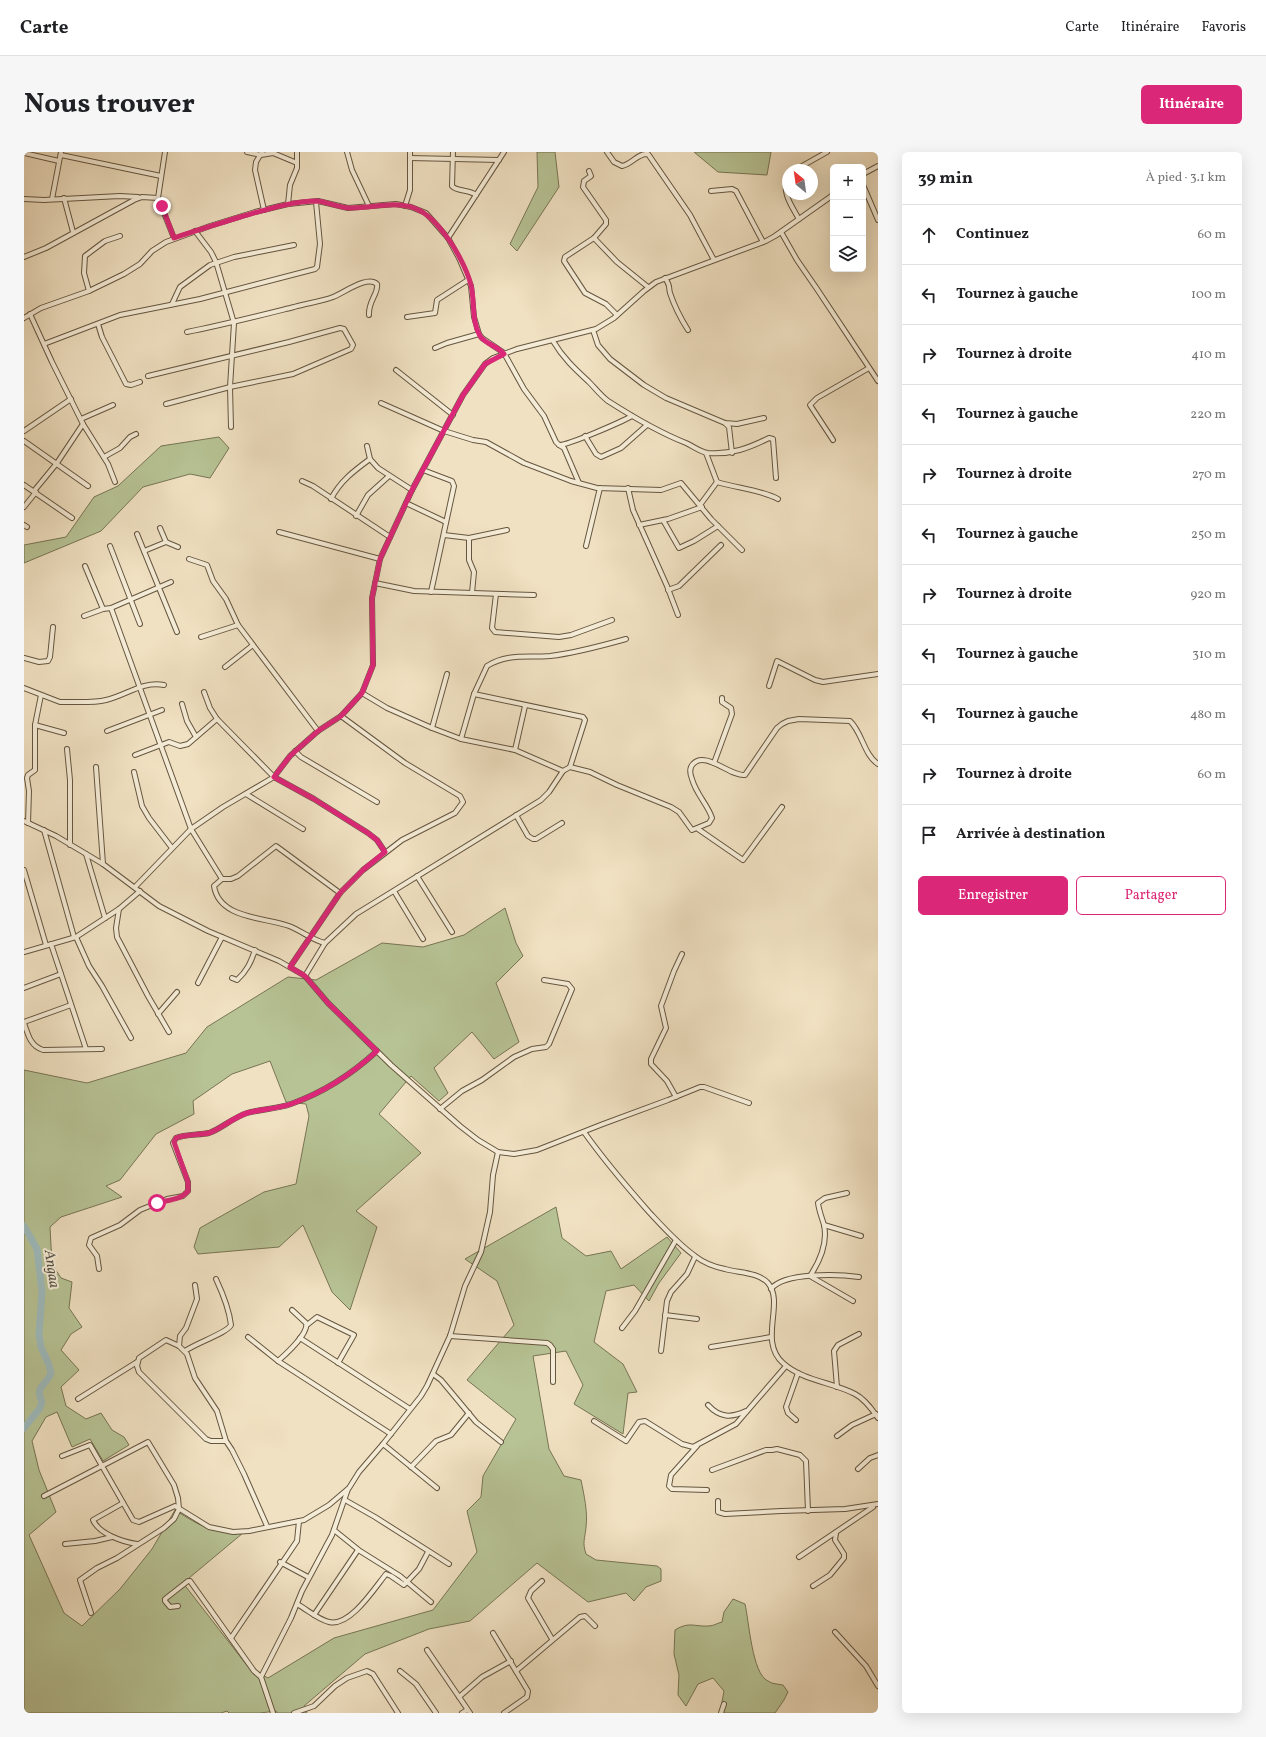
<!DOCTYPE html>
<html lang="fr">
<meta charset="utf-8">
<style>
body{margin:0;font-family:Vollkorn,serif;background:#f6f6f6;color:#202124}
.controls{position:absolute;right:12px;top:12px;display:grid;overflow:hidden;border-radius:6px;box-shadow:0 4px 16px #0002}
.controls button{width:36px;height:36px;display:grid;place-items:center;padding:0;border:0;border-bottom:1px solid #e0e0e0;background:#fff;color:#202124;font:20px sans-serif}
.compass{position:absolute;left:758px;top:12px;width:36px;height:36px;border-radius:50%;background:#fff;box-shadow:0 4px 16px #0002;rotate:331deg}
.stop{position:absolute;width:12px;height:12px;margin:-9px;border:3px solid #db2777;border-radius:50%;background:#fff}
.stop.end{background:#db2777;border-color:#fff;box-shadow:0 1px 4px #0008}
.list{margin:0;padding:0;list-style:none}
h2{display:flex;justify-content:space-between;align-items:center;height:52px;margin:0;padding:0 16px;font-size:17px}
h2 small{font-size:13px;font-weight:400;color:#757577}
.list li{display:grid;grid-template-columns:26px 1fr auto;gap:12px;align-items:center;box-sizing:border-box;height:60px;padding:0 16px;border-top:1px solid #e0e0e0}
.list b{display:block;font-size:15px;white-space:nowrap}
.list em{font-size:13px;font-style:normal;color:#757577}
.actions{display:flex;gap:8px;padding:12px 16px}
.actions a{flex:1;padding:9px 0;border:1px solid #db2777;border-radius:6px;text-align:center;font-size:14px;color:#db2777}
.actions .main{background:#db2777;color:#fff}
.icon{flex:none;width:22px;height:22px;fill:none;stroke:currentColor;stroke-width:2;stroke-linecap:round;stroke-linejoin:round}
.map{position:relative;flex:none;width:854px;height:1561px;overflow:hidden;border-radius:6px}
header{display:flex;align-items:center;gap:24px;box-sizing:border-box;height:56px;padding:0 20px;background:#fff;border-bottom:1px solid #e0e0e0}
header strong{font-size:19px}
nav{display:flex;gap:22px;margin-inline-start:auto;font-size:14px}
.intro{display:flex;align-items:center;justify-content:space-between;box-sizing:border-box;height:96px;padding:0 24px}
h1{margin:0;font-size:28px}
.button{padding:10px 18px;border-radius:6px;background:#db2777;color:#fff;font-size:14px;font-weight:700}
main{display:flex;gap:24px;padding:0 24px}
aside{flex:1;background:#fff;border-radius:6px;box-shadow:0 4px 16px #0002}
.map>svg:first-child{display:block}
.green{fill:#b7c395;stroke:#777554}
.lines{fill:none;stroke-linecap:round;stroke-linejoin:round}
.river{stroke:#9ebbbd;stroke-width:7}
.minor-casing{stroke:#655640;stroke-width:6}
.minor{stroke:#f5ecd7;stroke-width:4}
.route{stroke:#db2777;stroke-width:5}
.labels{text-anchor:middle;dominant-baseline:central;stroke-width:4;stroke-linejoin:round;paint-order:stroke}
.water-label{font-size:15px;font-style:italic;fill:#565347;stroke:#f5ecd7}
</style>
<header>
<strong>Carte</strong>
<nav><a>Carte</a><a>Itinéraire</a><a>Favoris</a></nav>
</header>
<div class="intro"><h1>Nous trouver</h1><a class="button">Itinéraire</a></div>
<main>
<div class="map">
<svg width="854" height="1561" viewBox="0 0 854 1561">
<rect width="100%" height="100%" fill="#f0e1c2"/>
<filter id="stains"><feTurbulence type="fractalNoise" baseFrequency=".005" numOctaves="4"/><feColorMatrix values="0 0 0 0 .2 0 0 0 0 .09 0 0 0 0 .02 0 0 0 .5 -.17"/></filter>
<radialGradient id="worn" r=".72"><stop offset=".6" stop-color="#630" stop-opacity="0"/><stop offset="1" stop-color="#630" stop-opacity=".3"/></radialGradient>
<g class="green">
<polygon points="513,0 531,0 535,35 493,99 486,92 514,35"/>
<polygon points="670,0 747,0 743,23 694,20"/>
<polygon points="195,285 205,296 186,326 166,322 119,335 77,379 0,411 0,393 42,385 70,345 94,334 137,294"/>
<path d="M481,756L492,791L499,804L472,831L495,890L470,907L448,880L410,916L424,941L415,949L387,924L355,962L397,1001L332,1059L353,1075L326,1158L308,1140L279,1073L255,1095L174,1102L170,1095L176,1076L240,1040L272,1032L285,964L282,952L262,950L246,909L208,922L169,949L170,962L132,982L96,1028L82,1034L98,1045L37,1065L26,1075L28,1112L37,1126L48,1130L45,1156L58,1175L47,1182L37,1198L55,1218L37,1235L42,1254L62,1267L77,1261L88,1278L100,1285L105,1293L79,1309L66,1287L48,1295L33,1260L22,1265L8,1289L15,1318L32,1360L5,1383L40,1461L58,1474L96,1437L128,1397L151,1358C179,1376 186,1379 219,1381L159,1431L225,1516L244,1526L310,1486L409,1458L453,1400L443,1359L457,1345L459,1324L492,1267L443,1228L490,1173L473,1129L441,1107L532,1055L538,1086L562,1104L587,1099L597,1117L643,1085L657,1101L635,1131L625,1149L610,1133L582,1139L570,1190L599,1212L613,1240L604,1241L599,1282L550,1252L559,1233L542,1199L509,1204L525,1297L540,1324L557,1328C560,1343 564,1360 562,1375C561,1387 558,1390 562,1402L572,1408L633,1414L637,1417V1429L622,1435L610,1449L602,1441L564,1450L513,1411L446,1469L405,1477L341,1502L280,1554L283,1561H253L252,1559L236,1561H205L203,1559L197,1561H0V918L63,931L162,901L183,875L264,825L292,828L358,791L399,795L440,783Z"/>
<path d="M709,1447L721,1452C725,1469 728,1522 744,1529C748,1532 754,1532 759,1533L764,1540L760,1548L751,1561H696L700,1539L689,1526L674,1532L662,1554L654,1543L655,1523L650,1502L651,1478C665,1469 671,1475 685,1474C689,1474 694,1471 698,1470L700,1460Z"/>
</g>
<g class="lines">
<path class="river" d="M0,1074L13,1097L18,1140L15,1183L17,1195L25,1213L27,1221C23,1233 10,1234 18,1250L16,1256L0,1276"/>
<defs>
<g id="minor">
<polyline points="141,0 134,46 150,86"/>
<polyline points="223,0 237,3 249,1 273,11"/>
<polyline points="238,0 232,10 231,18 240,58"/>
<polyline points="323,0 328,18 345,54"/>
<path d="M429,0L428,34C433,40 444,37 452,43"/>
<path d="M583,0L590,10L598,14C608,12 614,1 624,2L666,63L690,108"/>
<polyline points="0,1 35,9"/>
<polyline points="37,3 137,24"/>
<polyline points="386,6 475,8"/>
<polyline points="771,18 803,0"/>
<polyline points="565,19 567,24 560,29 559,35 582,68 582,72 570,86 541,105 540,109 561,141 582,152 593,163"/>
<polyline points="839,22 854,14"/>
<path d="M764,24C757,40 767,53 775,67"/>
<polyline points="839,33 854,68"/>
<polyline points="687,39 708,37 712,39 739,90"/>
<polyline points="40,46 49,80"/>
<polyline points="0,47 20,48 96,44 114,45"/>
<polyline points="28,47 37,0"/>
<polyline points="264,52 266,33 273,16 273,0"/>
<polyline points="381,54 386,38 386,0"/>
<polyline points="171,79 187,100 192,110 210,171 206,235 207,275"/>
<polyline points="757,80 773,108 793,137 854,229"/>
<polyline points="424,86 480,0"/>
<polyline points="570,86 593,110 624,135"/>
<polyline points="0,105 22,96 110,48 118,45 134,46"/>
<path d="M641,126C647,135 644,133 646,141C650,153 657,167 664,178"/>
<polyline points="65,139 60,121 61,104 81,89 96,84"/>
<polyline points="148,152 156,135 186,113 210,105 270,93"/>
<polyline points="6,162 28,210 59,272 84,312 91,330"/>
<polyline points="383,165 411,161 413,148 444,128"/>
<path d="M0,166L17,156L65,139L100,122L116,112L128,99L142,90L186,74L231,60L264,52L294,49L324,56L372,52L387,55L402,61L424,86L435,106L447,134L450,165L455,182L458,186L480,201L500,237L520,264L532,290L535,293C545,293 597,270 608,264"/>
<polyline points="74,172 78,185 102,232 107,233 116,230"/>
<polyline points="569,178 574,193 586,207 620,233 642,246 701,271 713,272 740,266"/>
<path d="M163,180C199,173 234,164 270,155C283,151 296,150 309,145C320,141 343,123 353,132C355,141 344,149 345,163"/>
<path d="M529,189C539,206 551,217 565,230C571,236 577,244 584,249C609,265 634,280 662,291C669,294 676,300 684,301C707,303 725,296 745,286L749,287L752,326"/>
<polyline points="20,192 96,163 176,147 291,117 293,115 296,92 292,50"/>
<polyline points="411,196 423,191 455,182"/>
<polyline points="372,218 429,263"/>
<polyline points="124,224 265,190 316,176 320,177 329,193 327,197 269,222 206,235 142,252"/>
<polyline points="357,251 420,279 449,288 462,290 500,311 547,329 573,336 637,338 657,331 687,367 718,398"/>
<polyline points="57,267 89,253"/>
<polyline points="701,271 705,275 708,301"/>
<polyline points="0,279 47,247"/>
<polyline points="561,284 572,302 577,305 597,296 623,273"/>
<polyline points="809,288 786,253 793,246 845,216"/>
<polyline points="0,289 64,334"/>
<polyline points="535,293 540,296 555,331"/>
<polyline points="343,294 346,307 354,316 388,338"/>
<polyline points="80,305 96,296 106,285 112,282"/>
<polyline points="399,318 428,329 430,334 407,440"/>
<polyline points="278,329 289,334 366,385"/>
<path d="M693,330C712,336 738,338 754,347"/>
<polyline points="0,333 48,366"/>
<polyline points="604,336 609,358 643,434 654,463"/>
<polyline points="10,339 33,311 59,272"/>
<path d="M307,347C316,329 331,318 346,307"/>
<polyline points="382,351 422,370"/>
<polyline points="676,353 693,330 682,301"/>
<polyline points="0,355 12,340"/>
<polyline points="332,364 344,343 365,324"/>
<polyline points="639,368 655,396 670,389 694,374"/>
<polyline points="0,373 3,375"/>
<polyline points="615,373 644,367 678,355"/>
<polyline points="136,376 142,390"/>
<polyline points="255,380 356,407"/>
<polyline points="113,382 153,480"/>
<polyline points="420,383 445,386 483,378"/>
<polyline points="445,386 445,408 450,420 448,441"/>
<polyline points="86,394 116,472"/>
<polyline points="562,394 576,336"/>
<polyline points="120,399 142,390 154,395"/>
<polyline points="165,407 183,413 189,429 202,447 214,473 294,579"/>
<polyline points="61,414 79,457"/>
<polyline points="351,431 390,439 510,443"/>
<polyline points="644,438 655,434 697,393"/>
<polyline points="472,442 468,476 471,480 535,485 547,483 588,468"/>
<polyline points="87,456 167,677 198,727"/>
<polyline points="60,464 79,457 87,456 147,430"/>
<polyline points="177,485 214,473"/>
<polyline points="0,506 15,510 24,509 26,505 29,475"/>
<polyline points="201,515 229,493"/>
<polyline points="745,534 753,509 791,528 799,530 854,522"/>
<path d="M0,536L36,550H41C54,550 70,551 82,548C103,543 118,529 140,533"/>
<polyline points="180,540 186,556 193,567 250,625 290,647 344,681 353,688 361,700"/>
<polyline points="338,541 363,556 408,576 437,587 491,598 539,619"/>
<polyline points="450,542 559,565 561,568 546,615"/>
<polyline points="158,552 163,569 172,585"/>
<polyline points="11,573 40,581"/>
<polyline points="408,576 423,522"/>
<polyline points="83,579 138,558"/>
<path d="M437,587L450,542L463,514C484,501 503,506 526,504C552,501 577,494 602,487"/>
<polyline points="43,597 46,628 46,693"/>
<polyline points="491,598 501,554"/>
<polyline points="271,599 277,605 353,650"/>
<polyline points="111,603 145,590 156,594 164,592 193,567"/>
<polyline points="690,611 708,562 707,556 698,550 698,546"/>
<polyline points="72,615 79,712"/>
<polyline points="110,620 118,654 125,666 148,696"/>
<polyline points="222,642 279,677"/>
<polyline points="492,663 504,684 509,687 512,687 538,671"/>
<polyline points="0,669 32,684 79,712 135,754 184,779 255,809 281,824 304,851 367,913 436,974 454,988 474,1000 490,1002 513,998 579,972 644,948 676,935 680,935 725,951"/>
<polyline points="4,671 5,639 3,626 4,623 11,618 11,573 17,543"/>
<polyline points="674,677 719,708 758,655"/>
<polyline points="20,678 50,785"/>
<polyline points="62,702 81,766"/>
<polyline points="0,718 22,793"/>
<polyline points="393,724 428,780"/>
<polyline points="111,735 167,677 199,655 250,625 266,604 294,579 317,564 338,541 349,513 348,446 356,407 388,338 439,243 461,212 469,206 493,197 572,177 590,166 620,139 632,130 742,89 751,84 809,43"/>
<polyline points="370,739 399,787"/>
<polyline points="95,757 92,776 93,785 124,844 145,880"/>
<polyline points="52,785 65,814 78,834 107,886"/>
<path d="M301,791C288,788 278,779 265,774C240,765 195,767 190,734L198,727H207L214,724L252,694L316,741"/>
<polyline points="27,792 62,897"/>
<polyline points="0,800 52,785 95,757 116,739"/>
<polyline points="266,815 316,741 339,718 378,688 431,661 439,650 436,644 381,611 317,564"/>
<path d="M281,824L301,791L332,762L517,648L525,640L539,619L546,615L566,620L593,633L647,655L655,660L668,678L685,671L688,666C684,653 672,642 668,627C666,622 665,616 669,612C681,598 707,625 721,623L753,576L758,572L764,569L775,567L826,569C838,580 840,603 854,612"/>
<path d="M208,826L213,828C223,819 227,810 231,798"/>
<polyline points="174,831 198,785"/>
<polyline points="0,836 37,822"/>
<polyline points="134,862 153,840"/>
<polyline points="0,870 47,853"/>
<path d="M0,871C4,882 6,894 19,898L78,897"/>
<polyline points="652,945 643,929 627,912 627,907 642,876 637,854 650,819 658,802"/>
<polyline points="416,957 438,939 458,928 490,905 508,897 522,895 525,892 548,837 544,832 520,828"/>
<path d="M560,980C580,1008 602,1034 625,1060C639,1075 654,1092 671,1104C680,1111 691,1115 701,1117C714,1121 734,1120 744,1131C761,1151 734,1189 759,1211C779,1229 808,1230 831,1242C841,1247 848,1257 854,1266"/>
<path d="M823,1041L801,1046L794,1051C795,1059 798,1066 800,1073C804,1092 796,1109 786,1124L829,1149"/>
<polyline points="800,1073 837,1084"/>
<path d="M75,1117L73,1104L65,1093L67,1086L96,1073L116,1058L143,1047L159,1044L164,1039V1030L149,991L152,986C161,982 175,983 185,981C195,978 210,965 223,961C237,957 253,957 267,952C298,941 329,921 353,899"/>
<path d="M747,1137C760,1120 815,1122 835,1125"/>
<polyline points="641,1163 673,1167"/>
<polyline points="283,1173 293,1165 330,1183 314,1211"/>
<polyline points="598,1176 611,1159 652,1088"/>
<polyline points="426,1184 523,1191 526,1193 529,1197 529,1230"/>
<polyline points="224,1185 254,1209 367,1282"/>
<polyline points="276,1186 386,1257"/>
<polyline points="155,1194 156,1184 162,1176 173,1147 171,1133"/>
<polyline points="687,1195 747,1185"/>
<path d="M161,1199C172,1191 203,1181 207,1173C205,1156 199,1142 192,1127"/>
<polyline points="637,1199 643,1149 647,1140 663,1122 671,1105"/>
<path d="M254,1209C262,1202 285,1181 282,1171L268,1158"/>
<polyline points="409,1222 417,1228 452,1270 477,1290"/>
<polyline points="813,1235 810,1199 814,1193 835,1182"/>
<polyline points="54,1247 113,1210"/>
<path d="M684,1253C696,1266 707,1266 722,1259"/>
<polyline points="772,1268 764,1261 762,1255 774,1221"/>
<polyline points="570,1269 602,1289 615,1270 621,1269 658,1292 669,1295 712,1272 762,1214"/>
<polyline points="813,1284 828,1273 852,1262"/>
<polyline points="202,1289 187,1289 182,1287 115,1220 113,1214 115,1206 142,1188 155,1194 163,1202 171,1226 193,1259 202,1289 208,1298 220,1322 243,1374"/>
<polyline points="359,1292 413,1336"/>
<polyline points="673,1294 647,1323 645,1334 648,1337 683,1338"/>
<polyline points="38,1304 66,1293 109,1368 115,1370 151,1354 185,1375 209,1380 225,1379 280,1368 305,1353 325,1336 335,1320 359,1292 397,1244 403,1234 426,1184 441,1134 457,1100 466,1060 469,1023 474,1000"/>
<polyline points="387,1315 412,1289 427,1283 445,1261"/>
<polyline points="834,1317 846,1306 854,1303"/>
<polyline points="688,1318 742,1298 748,1298 753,1297 776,1303 782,1309 784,1359"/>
<polyline points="20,1344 124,1290 150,1333 154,1346 155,1357 150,1367 140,1376 93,1406 73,1416 56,1428 67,1461"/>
<polyline points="321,1348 351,1365 425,1412"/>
<polyline points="694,1349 694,1360 701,1362 757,1359 821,1357 854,1352"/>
<path d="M99,1351L69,1368C75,1382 99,1390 113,1392"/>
<polyline points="310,1378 336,1399 376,1424 407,1450"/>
<polyline points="41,1392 71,1389 88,1385"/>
<polyline points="775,1405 849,1355"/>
<polyline points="256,1410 284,1425"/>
<polyline points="518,1429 507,1439 504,1446 528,1487"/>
<polyline points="789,1434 806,1423 820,1406 820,1402 811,1388 812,1381"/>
<path d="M273,1452C284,1458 293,1467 305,1470C326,1475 350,1437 362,1422L367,1424L380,1433L395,1417L404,1400"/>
<polyline points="154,1454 146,1455 141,1449 141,1447 164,1429 166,1429 230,1519 237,1525 249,1561"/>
<polyline points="290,1463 334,1398"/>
<polyline points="811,1480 842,1514 854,1534"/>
<polyline points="469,1481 504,1539 503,1545 480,1561"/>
<polyline points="207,1486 273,1389 275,1369"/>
<polyline points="403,1498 446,1561"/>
<polyline points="376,1519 392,1532 412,1561"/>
<polyline points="492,1519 556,1465 561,1464 571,1474"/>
<polyline points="237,1525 267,1466 278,1439 308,1383 324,1337"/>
<polyline points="435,1545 458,1525 487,1509"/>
<polyline points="270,1561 290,1554 311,1534 323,1526 343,1519 349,1522 374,1561"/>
<polyline points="438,1561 443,1558"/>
<polyline points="697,1561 700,1552"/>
</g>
</defs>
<use href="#minor" class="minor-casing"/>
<use href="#minor" class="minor"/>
</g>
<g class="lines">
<path class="route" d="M133,1051C143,1048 157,1048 164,1039V1030L150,990L152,986C161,982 175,983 185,981C195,978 210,965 223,961C237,957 253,957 267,952C298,941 329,921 353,899L304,851L281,824L266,815L316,741L339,718L361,700L353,688L344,681L290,647L250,625L266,604L294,579L317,564L338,541L349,513L348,446L356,407L388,338L439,243L461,212L480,202C474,194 461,192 456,184C447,168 451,150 447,133C443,117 430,93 419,80C390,41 366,55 326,56C315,56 304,50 293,49C268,49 241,58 216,65C194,72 172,78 150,86L138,54"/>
</g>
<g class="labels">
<g class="water-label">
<text transform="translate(27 1117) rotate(82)">Angaa</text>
</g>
</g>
<rect width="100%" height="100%" filter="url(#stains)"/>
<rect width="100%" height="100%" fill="url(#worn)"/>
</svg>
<div class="controls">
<button>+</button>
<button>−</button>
<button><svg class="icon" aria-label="layers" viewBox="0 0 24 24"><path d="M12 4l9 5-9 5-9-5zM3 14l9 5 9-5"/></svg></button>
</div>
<svg class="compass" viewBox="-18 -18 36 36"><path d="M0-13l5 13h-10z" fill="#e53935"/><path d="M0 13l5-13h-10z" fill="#757577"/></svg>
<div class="stop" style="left:133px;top:1051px"></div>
<div class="stop end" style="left:138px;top:54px"></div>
</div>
<aside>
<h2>39 min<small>À pied · 3.1 km</small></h2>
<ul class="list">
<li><svg class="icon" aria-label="ahead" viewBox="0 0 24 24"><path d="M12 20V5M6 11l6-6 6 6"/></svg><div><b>Continuez</b></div><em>60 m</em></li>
<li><svg class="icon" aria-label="left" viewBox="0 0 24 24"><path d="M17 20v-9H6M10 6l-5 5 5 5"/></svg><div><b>Tournez à gauche</b></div><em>100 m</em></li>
<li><svg class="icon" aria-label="right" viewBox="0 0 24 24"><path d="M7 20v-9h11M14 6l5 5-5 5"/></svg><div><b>Tournez à droite</b></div><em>410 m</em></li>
<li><svg class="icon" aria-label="left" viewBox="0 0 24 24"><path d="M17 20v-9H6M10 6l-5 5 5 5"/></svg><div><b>Tournez à gauche</b></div><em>220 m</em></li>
<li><svg class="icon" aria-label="right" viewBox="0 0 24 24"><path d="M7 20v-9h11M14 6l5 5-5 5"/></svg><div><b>Tournez à droite</b></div><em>270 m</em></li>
<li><svg class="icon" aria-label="left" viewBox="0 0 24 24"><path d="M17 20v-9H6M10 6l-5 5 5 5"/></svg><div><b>Tournez à gauche</b></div><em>250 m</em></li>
<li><svg class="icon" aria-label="right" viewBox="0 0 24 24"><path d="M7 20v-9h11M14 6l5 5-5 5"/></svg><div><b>Tournez à droite</b></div><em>920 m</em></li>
<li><svg class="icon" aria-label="left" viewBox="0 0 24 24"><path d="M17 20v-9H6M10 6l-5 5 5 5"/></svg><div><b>Tournez à gauche</b></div><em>310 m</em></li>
<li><svg class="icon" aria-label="left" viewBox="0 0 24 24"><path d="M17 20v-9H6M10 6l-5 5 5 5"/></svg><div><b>Tournez à gauche</b></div><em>480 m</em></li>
<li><svg class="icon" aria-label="right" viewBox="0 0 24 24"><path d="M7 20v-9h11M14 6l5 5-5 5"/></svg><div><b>Tournez à droite</b></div><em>60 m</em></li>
<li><svg class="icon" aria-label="arrive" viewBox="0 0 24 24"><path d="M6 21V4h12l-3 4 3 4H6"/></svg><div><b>Arrivée à destination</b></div></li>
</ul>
<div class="actions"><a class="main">Enregistrer</a><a>Partager</a></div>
</aside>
</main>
